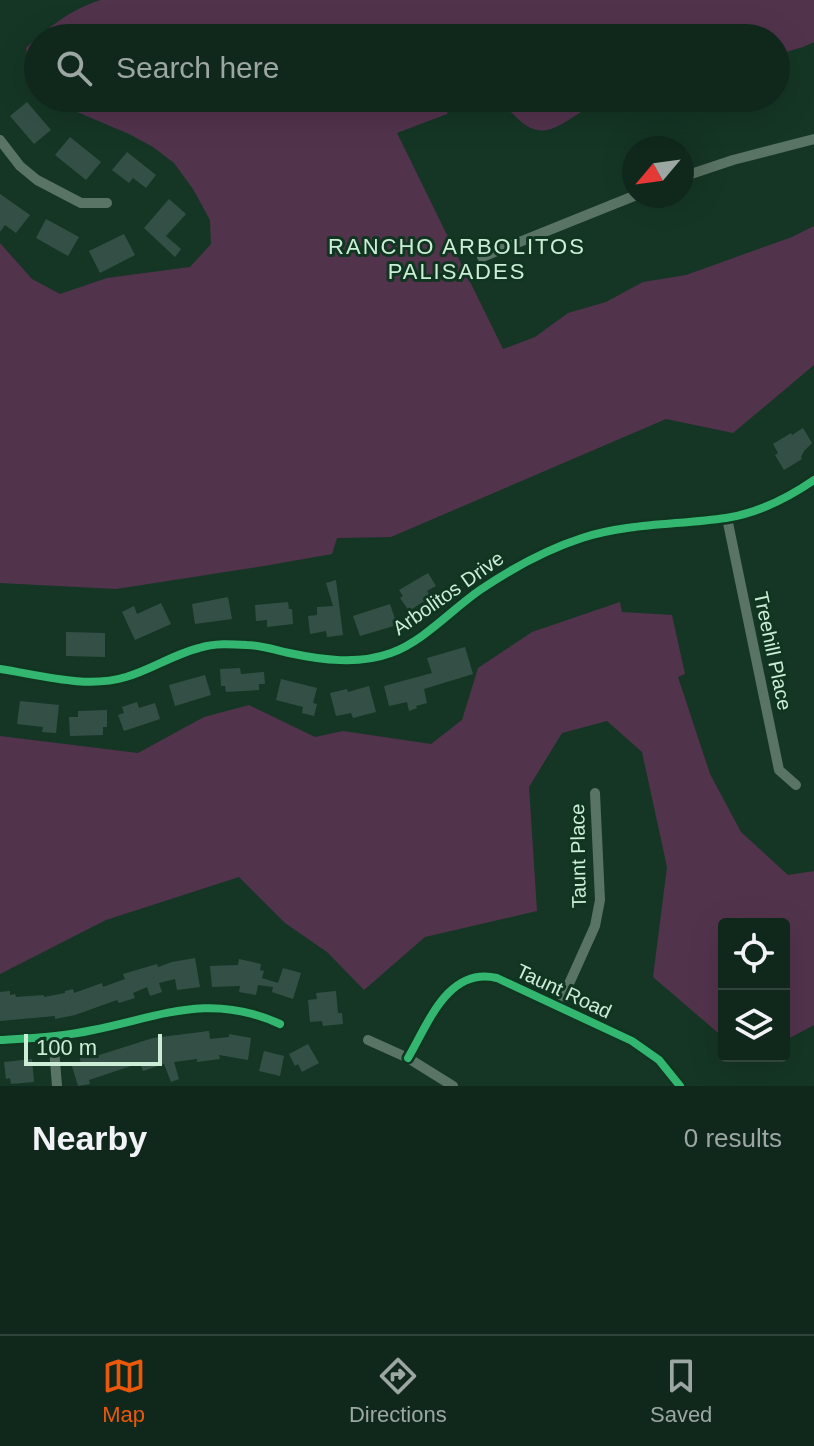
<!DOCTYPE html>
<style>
body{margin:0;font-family:Helvetica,sans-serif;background:#1e3429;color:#f1f3f6}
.controls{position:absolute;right:24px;bottom:24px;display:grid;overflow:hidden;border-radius:8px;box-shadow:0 8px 32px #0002}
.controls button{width:72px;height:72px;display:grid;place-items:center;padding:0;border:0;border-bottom:2px solid #30443b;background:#10281c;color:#f1f3f6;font:40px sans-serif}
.compass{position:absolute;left:622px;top:136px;width:72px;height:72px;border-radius:50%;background:#10281c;box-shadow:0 8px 32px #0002;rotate:241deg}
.scale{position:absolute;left:24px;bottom:20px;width:138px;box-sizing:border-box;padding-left:8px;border:4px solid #cceed7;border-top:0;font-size:22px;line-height:28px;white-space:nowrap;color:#cceed7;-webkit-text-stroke:6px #103520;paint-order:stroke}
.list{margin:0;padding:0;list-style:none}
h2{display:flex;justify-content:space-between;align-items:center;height:104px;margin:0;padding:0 32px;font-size:34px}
h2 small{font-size:26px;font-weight:400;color:#9ca6a3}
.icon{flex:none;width:44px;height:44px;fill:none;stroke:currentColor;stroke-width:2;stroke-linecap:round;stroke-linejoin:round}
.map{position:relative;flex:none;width:814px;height:1086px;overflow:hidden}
.search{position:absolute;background:#10281c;box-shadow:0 8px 32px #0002;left:24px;right:24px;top:24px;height:88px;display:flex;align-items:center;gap:20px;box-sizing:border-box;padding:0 28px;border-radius:44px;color:#9ca6a3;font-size:30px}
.sheet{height:248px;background:#10281c}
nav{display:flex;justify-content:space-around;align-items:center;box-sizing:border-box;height:112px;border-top:2px solid #30443b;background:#10281c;font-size:22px;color:#9ca6a3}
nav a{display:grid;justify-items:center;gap:4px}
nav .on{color:#ea580c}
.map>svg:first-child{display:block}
.green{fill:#52334c}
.building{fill:#345046}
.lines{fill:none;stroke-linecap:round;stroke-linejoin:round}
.minor{stroke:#597364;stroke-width:10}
.cycleway-casing{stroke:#103520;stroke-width:13}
.cycleway{stroke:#33b770;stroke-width:8}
.labels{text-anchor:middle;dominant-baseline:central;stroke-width:6;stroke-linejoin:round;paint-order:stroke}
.street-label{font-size:20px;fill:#cceed7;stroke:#103520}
.neighbourhood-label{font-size:22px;letter-spacing:2px;fill:#cceed7;stroke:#103520}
</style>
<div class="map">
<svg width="814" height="1086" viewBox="0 0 814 1086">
<rect width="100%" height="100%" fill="#153625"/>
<g class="green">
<path d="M101,0H814V42L803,47L776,55V38H38V81L30,75L26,48C49,27 71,9 101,0Z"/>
<polygon points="57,98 474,98 450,104 447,114 397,133 503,349 535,337 568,313 606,302 643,282 686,275 792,237 814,226 814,365 733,433 666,419 391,537 337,538 332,554 264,566 116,589 0,583 0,243 32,279 60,294 107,278 190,267 211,244 210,220 193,189 174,163 153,147 129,134 70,109"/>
<path d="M492,98H620C610,101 599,103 590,107C569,117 550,140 527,126C514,118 507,104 492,98Z"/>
<polygon points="620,602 622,612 672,615 685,674 678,677 710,774 741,832 788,875 814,871 814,1025 784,1041 784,924 724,924 724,1038 653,977 667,867 642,752 607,721 562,733 529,787 537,911 425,937 364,990 327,952 285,923 239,877 106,920 0,974 0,736 138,753 204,717 249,705 315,737 343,731 431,744 462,720 478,668 532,632"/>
</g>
<g class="building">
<polygon points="27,102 51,130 34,144 10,116"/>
<polygon points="70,137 101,162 86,180 55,155"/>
<polygon points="127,152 156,175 146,188 133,178 129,183 112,170"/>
<polygon points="0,194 30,215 16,233 5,225 0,232"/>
<polygon points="169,199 186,214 166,236 181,249 175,257 144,228"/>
<polygon points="46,219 79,237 68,256 36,238"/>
<polygon points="124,234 135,255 100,273 89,251"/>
<polygon points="803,428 812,443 804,451 801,457 802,459 784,470 775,455 778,453 773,444 791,433 792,435"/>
<polygon points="428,573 436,586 427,591 431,597 409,611 400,598 403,596 399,590"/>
<polygon points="336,580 343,635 327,637 326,631 310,634 308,616 317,615 317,607 333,606 326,583"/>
<polygon points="228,597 232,619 195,624 192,604"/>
<polygon points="288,602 289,609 292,609 293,624 267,627 267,620 256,621 255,605"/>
<polygon points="161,603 171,624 135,640 122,612 134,606 137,614"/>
<polygon points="390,604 397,625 360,636 353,616"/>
<polygon points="66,632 105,633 105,657 66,656"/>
<polygon points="465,647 473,674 424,689 427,703 416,706 417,708 409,711 407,702 389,706 384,686 432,673 427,658"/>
<polygon points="240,668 241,674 264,672 265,684 259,684 259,690 226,692 225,686 221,686 220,669"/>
<polygon points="205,675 211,695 175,706 169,685"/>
<polygon points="281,679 317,688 313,703 317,704 314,716 302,713 303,707 276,700"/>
<polygon points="369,686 376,712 353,718 351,713 336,716 330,693 347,689 348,692"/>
<polygon points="20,701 59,705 56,733 42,732 43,727 17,724"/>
<polygon points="137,702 139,708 155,703 160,719 124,731 118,715 124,713 122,707"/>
<polygon points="107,710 107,727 103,727 103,735 70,736 69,717 78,717 78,711"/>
<polygon points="195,958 200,987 177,990 175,979 159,983 162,992 150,996 147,987 133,993 135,998 119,1003 117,1000 75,1015 55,1019 55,1016 0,1021 0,992 10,991 10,995 15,994 16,997 44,995 44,997 65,993 65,991 73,989 74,993 102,983 103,987 125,979 123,974 157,964 158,967 172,962"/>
<polygon points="239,959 261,964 260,970 264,971 262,978 278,983 283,968 301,973 293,999 272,992 273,987 258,985 256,995 239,992 240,986 212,987 210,966 238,965"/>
<polygon points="336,991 338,1013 342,1013 343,1024 323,1026 322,1021 310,1022 308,1000 317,999 316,993"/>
<polygon points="209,1031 210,1039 229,1037 229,1034 251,1038 248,1060 219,1055 220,1059 197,1062 197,1059 174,1062 179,1079 171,1082 164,1064 143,1071 140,1063 89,1080 90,1084 78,1086 72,1066 81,1063 79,1056 91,1052 93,1057 153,1038"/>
<polygon points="308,1044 319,1063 302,1072 298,1064 295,1066 289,1054"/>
<polygon points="264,1051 284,1056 280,1076 259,1071"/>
<polygon points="32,1059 34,1082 11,1084 10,1078 6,1079 4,1062"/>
</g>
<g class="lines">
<g class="minor">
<polyline points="0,140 20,166 37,180 81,203 107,203"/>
<polyline points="682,177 733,160 814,139"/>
<polyline points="482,257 634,196"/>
<polyline points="727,518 779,770 796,785"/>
<path d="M0,669C40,675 86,689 126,677C151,670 174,654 199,648C215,643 231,644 247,645C261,645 275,650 289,653C322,660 358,665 391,653C424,641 451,610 480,590C511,569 545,550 582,538C629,523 678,525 726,518C757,513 788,498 814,480"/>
<polyline points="559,1006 595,926 600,900 595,793"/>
<polyline points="53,1036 57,1086"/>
<path d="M0,1040C31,1038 62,1037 93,1030C162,1016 210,992 280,1024"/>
<polyline points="368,1040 408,1058 453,1086"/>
<path d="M408,1058C428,1024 448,966 497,978L632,1041L659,1060L680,1086"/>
</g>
<defs>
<g id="cycleway">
<path d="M0,669C40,675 86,689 126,677C151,670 174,654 199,648C215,643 231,644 247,645C261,645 275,650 289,653C322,660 358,665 391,653C424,641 451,610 480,590C511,569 545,550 582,538C629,523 678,525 726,518C757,513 788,498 814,480"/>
<path d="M0,1040C31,1038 62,1037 93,1030C162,1016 210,992 280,1024"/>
<path d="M408,1058C428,1024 448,966 497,978L632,1041L659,1060L680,1086"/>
</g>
</defs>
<use href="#cycleway" class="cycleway-casing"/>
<use href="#cycleway" class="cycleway"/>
</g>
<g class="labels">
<g class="street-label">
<text transform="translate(448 593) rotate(-35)">Arbolitos Drive</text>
<text transform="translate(773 651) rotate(78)">Treehill Place</text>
<text transform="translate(578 856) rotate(-91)">Taunt Place</text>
<text transform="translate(564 991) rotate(25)">Taunt Road</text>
</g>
<g class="neighbourhood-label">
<text x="457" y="246">RANCHO ARBOLITOS<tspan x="457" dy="25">PALISADES</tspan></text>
</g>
</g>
</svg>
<div class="controls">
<button><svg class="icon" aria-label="locate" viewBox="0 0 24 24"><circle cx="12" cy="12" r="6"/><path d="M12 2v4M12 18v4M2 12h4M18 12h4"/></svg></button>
<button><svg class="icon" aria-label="layers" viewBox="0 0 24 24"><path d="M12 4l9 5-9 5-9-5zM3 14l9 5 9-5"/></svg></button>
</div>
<svg class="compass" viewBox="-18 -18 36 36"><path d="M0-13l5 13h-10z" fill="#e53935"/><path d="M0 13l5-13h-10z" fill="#9ca6a3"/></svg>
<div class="scale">100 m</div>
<div class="search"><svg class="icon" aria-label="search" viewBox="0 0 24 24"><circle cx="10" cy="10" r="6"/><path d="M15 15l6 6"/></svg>Search here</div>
</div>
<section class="sheet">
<h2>Nearby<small>0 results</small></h2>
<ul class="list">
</ul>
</section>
<nav>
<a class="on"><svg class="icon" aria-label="map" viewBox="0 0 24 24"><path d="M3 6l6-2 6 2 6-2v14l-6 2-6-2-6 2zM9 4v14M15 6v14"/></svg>Map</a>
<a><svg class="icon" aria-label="directions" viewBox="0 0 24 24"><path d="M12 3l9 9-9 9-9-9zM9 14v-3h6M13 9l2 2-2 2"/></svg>Directions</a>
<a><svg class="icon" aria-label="saved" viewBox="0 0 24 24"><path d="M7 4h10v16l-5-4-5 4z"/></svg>Saved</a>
</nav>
